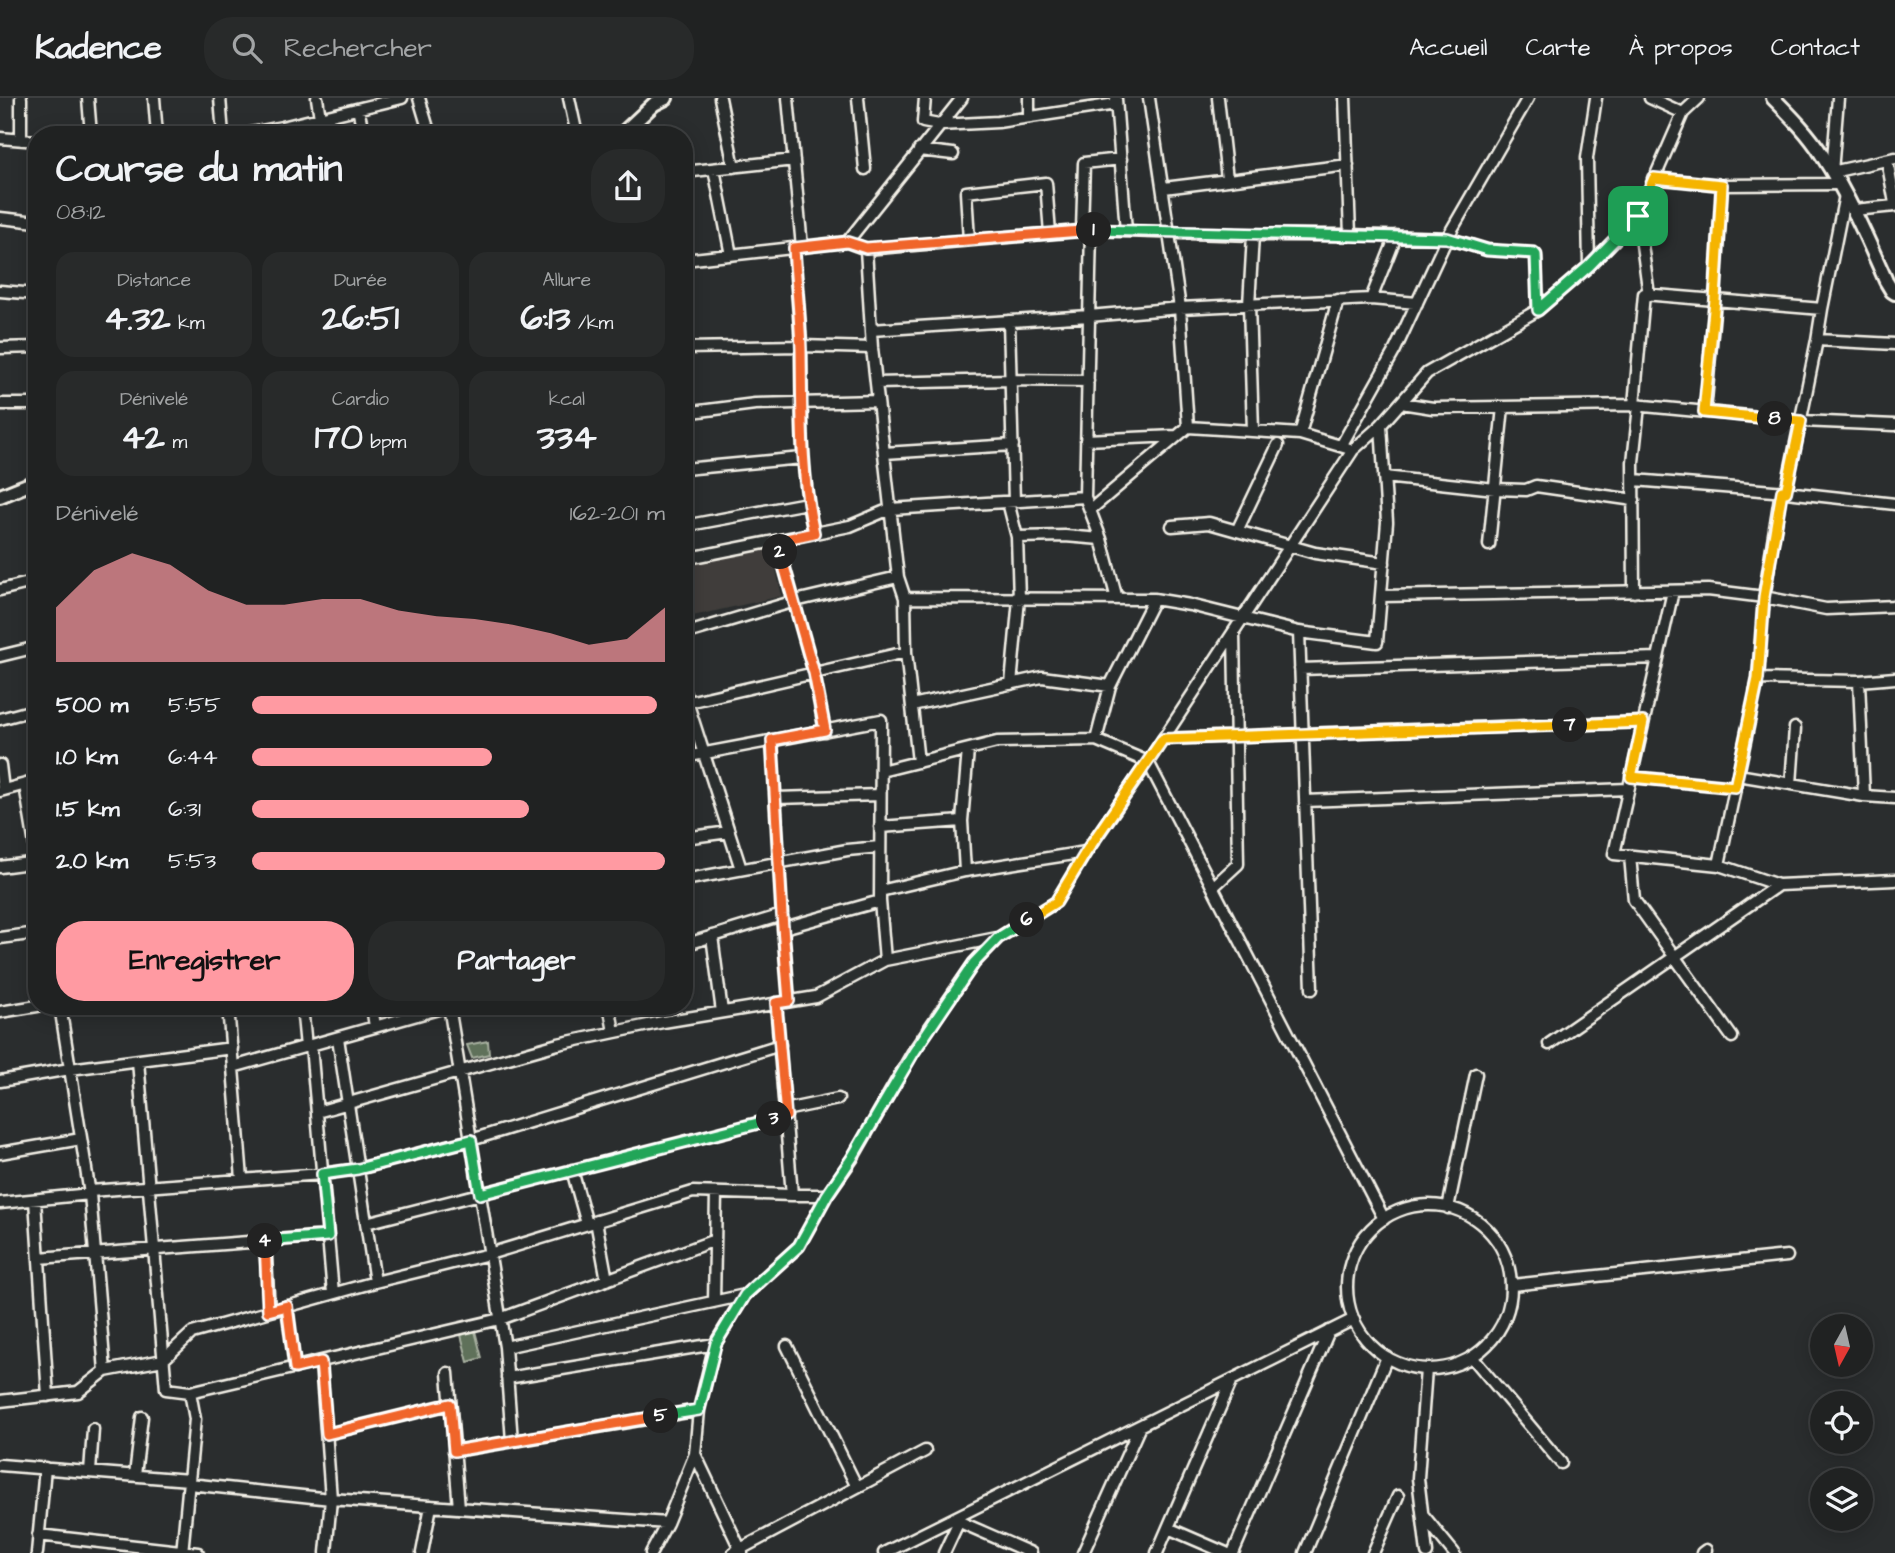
<!DOCTYPE html>
<html lang="fr">
<meta charset="utf-8">
<style>
:root{--surface:#202222;--page:#282a2a;--text:#f1f3f6;--muted:#a2a4a5;--line:#3d3f40;--accent:#ff9aa2}
body{margin:0;font-family:"Architects Daughter",sans-serif;background:var(--page);color:var(--text);height:100vh;display:flex;flex-direction:column;font-size:26px;white-space:nowrap}
*{box-sizing:border-box;margin:0}
p{font-size:23px;color:var(--muted)}
.icon{flex:none;width:38px;height:38px;fill:none;stroke:currentColor;stroke-width:2;stroke-linecap:round;stroke-linejoin:round}
.map{position:relative;flex:1;overflow:hidden}
.sheet{position:absolute;left:28px;top:28px;width:665px;height:889px;display:flex;flex-direction:column;background:var(--surface);border-radius:28px;box-shadow:0 4px 18px #0003,0 0 0 2px var(--line)}
.sheet>*{flex:none}
.needle{width:46px;rotate:188deg}
.controls{position:absolute;left:1810px;top:1216px;display:grid;gap:14px}
.controls a{display:grid;place-items:center;width:63px;height:63px;border-radius:50%;background:var(--surface);box-shadow:0 4px 18px #0003,0 0 0 2px var(--line);font-size:35px}
.pin{position:absolute;display:grid;place-items:center;width:60px;height:60px;color:#fff;margin:-30px;border-radius:14px;box-shadow:0 4px 10px #0006}
.km{position:absolute;width:35px;height:35px;margin:-18px;border-radius:50%;background:#222;color:#fff;font-size:19px;line-height:35px;text-align:center}
.round{display:grid;place-items:center;flex:none;width:74px;height:74px;border-radius:28px;background:var(--page)}
.summary{display:flex;align-items:center;justify-content:space-between;height:119px;padding:0 28px}
h1{font-size:38px;font-weight:700;line-height:52px}
.figures{display:grid;grid-template-columns:repeat(3,1fr);gap:10px;height:119px;padding:7px 28px}
.figures div{display:grid;align-content:center;border-radius:18px;background:var(--page);text-align:center}
.figures b{font-size:35px;font-weight:700}
.figures small{font-size:19px;font-weight:400}
.figures p{font-size:19px}
.chart{height:196px;padding:14px 28px}
.chart p{display:flex;justify-content:space-between}
.chart svg{width:100%;height:126px;margin-top:7px;fill:var(--accent);opacity:.7}
.cta{display:flex;gap:14px;margin-top:auto;padding:14px 28px}
.cta a{flex:1;height:80px;border-radius:28px;background:var(--accent);color:#111;font-size:28px;font-weight:700;line-height:80px;text-align:center}
.cta a+a{background:var(--page);color:var(--text)}
ul{padding:0 28px;list-style:none;font-size:23px}
li{display:grid;grid-template-columns:112px 84px 1fr;align-items:center;height:52px}
li i{height:18px;border-radius:9px;background:var(--accent)}
header{display:flex;align-items:center;gap:42px;box-sizing:border-box;height:98px;padding:0 35px;background:var(--surface);border-bottom:2px solid var(--line)}
header strong{font-size:33px}
nav{display:flex;gap:38px;margin-inline-start:auto;font-size:24px}
.search{width:490px;height:63px;background:var(--page);display:flex;align-items:center;gap:18px;box-sizing:border-box;padding:0 24px;border-radius:28px;color:var(--muted);font-size:26px}
.map>svg:first-child{display:block}
</style>
<header>
<strong>Kadence</strong>
<div class="search"><svg class="icon" aria-label="search" viewBox="0 0 24 24"><circle cx="10" cy="10" r="6"/><path d="M15 15l6 6"/></svg>Rechercher</div>
<nav><a>Accueil</a><a>Carte</a><a>À propos</a><a>Contact</a></nav>
</header>
<div class="map">
<svg width="1895" height="1455" viewBox="0 0 1895 1455">
<rect width="100%" height="100%" fill="#2a2d2e"/>
<filter id="ink" filterUnits="userSpaceOnUse"><feTurbulence type="fractalNoise" baseFrequency=".0143" numOctaves="2"/><feDisplacementMap in="SourceGraphic" scale="14" xChannelSelector="R" yChannelSelector="G"/><feConvolveMatrix kernelMatrix="1 2 1 2 8 2 1 2 1" color-interpolation-filters="sRGB"/></filter>
<g filter="url(#ink)">
<!-- built -->
<path fill="#3f3e3a" d="M 770,446 L 782,498 L 684,520 L 684,466 Z"/>
<!-- green -->
<path fill="#5e715a" stroke="#a9b1a1" stroke-width="2" d="M 488,943 L 489,956 L 472,960 L 467,947 Z
M 475,1233 L 482,1260 L 468,1264 L 461,1237 Z"/>
<g fill="none" stroke-linecap="round" stroke-linejoin="round">
<defs>
<path id="street" d="M 21,0 L 21,42
M 88,0 L 91,37
M 154,0 L 157,37
M 220,0 L 223,37
M 317,0 L 320,20
M 419,0 L 430,37
M 569,0 L 577,37
M 720,0 L 734,69
M 788,0 L 802,149
M 858,0 L 865,71
M 925,0 L 923,24 L 939,27 L 998,24 L 1116,6
M 1029,0 L 1029,19
M 1149,0 L 1180,210 L 1188,329
M 1218,0 L 1227,81
M 1345,0 L 1350,137
M 1650,0 L 1683,15
M 1838,0 L 1832,74 L 1895,60
M 1116,1 L 1126,133
M 358,11 L 364,37
M 240,37 L 282,29 L 402,0
M 0,40 L 37,43
M 919,52 L 953,56
M 1887,62 L 1895,105
M 714,71 L 731,157
M 684,74 L 794,62
M 1653,80 L 1722,87 L 1839,86
M 1164,90 L 1348,67
M 1854,112 L 1895,108
M 1638,118 L 1649,197
M 0,120 L 37,124
M 1082,132 L 1084,65 L 1121,61
M 969,142 L 966,94 L 1046,85 L 1050,135
M 847,144 L 962,0
M 794,150 C 796,184 800,218 801,252 C 802,314 800,375 814,435
M 866,151 L 872,250 L 898,479 L 905,500 L 906,554 L 918,664
M 684,162 L 847,144 L 866,151 L 1091,132
M 1589,168 L 1587,60 L 1596,0
M 0,193 L 37,196
M 1371,201 L 1396,138
M 1822,211 L 1845,97
M 1009,223 L 1014,403
M 871,232 L 1089,218 L 1180,210 L 1371,201 L 1417,205
M 1817,242 L 1822,211 L 1644,196 L 1634,307 L 1801,323 L 1895,327
M 0,250 L 37,249
M 684,250 L 801,248 L 872,250
M 876,285 L 1011,282 L 1088,283
M 1401,305 L 1433,310 L 1634,307
M 0,306 L 37,306
M 1705,314 L 1715,202 L 1722,87
M 684,315 L 755,306 L 878,303
M 1253,333 L 1249,207 L 1253,137
M 1300,336 L 1338,202
M 1086,342 L 1176,338
M 1341,348 L 1395,252 L 1447,140 L 1528,0
M 884,355 L 1013,347
M 684,371 L 802,360
M 1384,379 L 1495,391 L 1526,392 L 1536,388 L 1634,402
M 1634,382 L 1786,394 L 1895,406
M 1786,394 L 1817,242 L 1895,246
M 1008,404 L 1017,439 L 1019,501 L 1011,586
M 1090,412 L 1188,329 L 1300,336 L 1347,350
M 684,428 L 807,405
M 1172,428 L 1209,425 L 1315,455 L 1384,465
M 1237,433 L 1278,347
M 1017,439 L 1065,438 L 1101,441
M 777,443 L 814,575 L 825,633
M 1489,447 L 1503,309
M 684,461 L 850,428 L 890,411 L 1085,399
M 0,492 L 37,483
M 1673,493 L 1614,756 L 1719,767 L 1778,787 L 1895,782
M 1634,494 L 1633,364 L 1639,308
M 1381,498 L 1708,492 L 1764,499 L 1826,511 L 1895,508
M 905,500 L 1154,501 L 1190,507 L 1299,534 L 1377,544 L 1387,424 L 1381,327
M 1117,501 L 1101,441 L 1085,399 L 1091,132 L 1253,137 L 1350,137 L 1447,140 L 1487,152 L 1534,155 L 1536,157 L 1538,212
M 1299,534 L 1312,891
M 684,536 L 795,503 L 898,479
M 0,558 L 37,549
M 1300,571 L 1658,560
M 1758,581 L 1859,583 L 1895,580
M 1859,583 L 1864,698
M 684,594 L 741,771
M 684,605 L 906,554
M 912,607 L 1042,579 L 1110,588
M 0,621 L 37,611
M 1163,641 L 1643,624
M 772,642 L 782,817 L 789,903
M 1096,642 L 1110,588 L 1154,501
M 684,659 L 881,622 L 880,803 L 885,862
M 0,667 L 3,692
M 881,673 L 997,644 L 1096,642 L 1148,664 L 1384,1121
M 1738,677 L 1864,698 L 1895,700
M 1631,679 L 1735,689
M 1791,686 L 1795,630
M 25,687 L 37,759
M 0,693 L 37,683
M 776,700 L 880,697
M 1305,703 L 1628,691
M 880,729 L 962,723
M 684,740 L 729,734
M 1630,758 L 1634,802 L 1732,939
M 1719,767 L 1758,581 L 1764,499 L 1781,393
M 0,769 L 37,764
M 965,773 L 962,723 L 968,652
M 684,782 L 847,752 L 880,749
M 1213,789 L 1238,766 L 1234,535
M 880,793 L 965,773 L 1086,754
M 784,830 L 880,803
M 712,838 L 722,914
M 0,840 L 37,835
M 684,847 L 782,817
M 776,905 L 792,1097
M 60,908 L 90,1096 L 105,1273
M 228,908 L 242,1081
M 302,908 L 306,949
M 372,908 L 375,929
M 449,908 L 505,1249 L 512,1343
M 610,912 L 614,934
M 0,914 L 37,908
M 338,940 L 375,1184
M 1549,946 L 1778,787
M 311,948 L 333,1195
M 138,963 L 166,1291 L 190,1294 L 195,1321 L 182,1455
M 233,969 L 449,908
M 0,983 L 70,971 L 232,950
M 785,1012 L 838,1001
M 317,1014 L 558,946 L 663,924 L 816,899 L 885,862 L 997,840
M 0,1055 L 81,1041
M 572,1072 L 587,1126
M 90,1093 L 322,1076 L 358,1071 L 471,1042 L 780,947
M 35,1102 L 48,1298
M 0,1105 L 90,1096
M1347 1189a82 82 0 1 1 164 0a82 82 0 1 1-164 0Z
M 1448,1110 L 1476,976
M 596,1123 L 607,1182
M 366,1125 L 786,1018
M 265,1142 L 269,1213
M 39,1160 L 328,1138
M 1512,1187 L 1787,1158
M 714,1204 L 716,1095
M 287,1208 L 295,1270
M 787,1248 L 857,1389
M 505,1249 L 745,1197
M 1472,1259 L 1561,1365
M 321,1264 L 331,1401 L 326,1455
M 1426,1271 L 1418,1380 L 1427,1455
M 448,1275 L 459,1410
M 507,1280 L 715,1246
M 190,1294 L 500,1221 L 715,1142
M 0,1303 L 78,1294 L 105,1273 L 163,1262 L 192,1235 L 375,1184 L 489,1156 L 693,1094 L 792,1097 L 827,1097
M 327,1336 L 450,1306
M 454,1353 L 699,1312
M 695,1356 L 742,1455
M 0,1367 L 189,1382
M 90,1374 L 93,1331
M 135,1377 L 142,1319
M 189,1386 L 331,1401 L 667,1425
M 1423,1417 L 1454,1455
M 953,1421 L 1031,1455
M 1168,1430 L 1226,1455
M 38,1437 L 198,1455
M 37,1455 L 45,1370
M 422,1455 L 431,1408
M 651,1455 L 667,1425 L 695,1356 L 699,1312 L 715,1246 L 745,1197 L 799,1148 L 827,1097 L 852,1061 L 913,954 L 974,865 L 998,840 L 1056,804 L 1086,754 L 1148,664 L 1353,352 L 1381,327 L 1427,275 L 1538,212 L 1589,168 L 1638,118 L 1683,15 L 1699,0
M 733,1455 L 925,1353
M 884,1455 L 1354,1221
M 944,1455 L 959,1423
M 1083,1455 L 1140,1328
M 1157,1455 L 1232,1282
M 1233,1455 L 1329,1233
M 1305,1455 L 1387,1259
M 1373,1455 L 1398,1398
M 1702,1455 L 1706,1452"/>
<path id="secondary" d="M 1773,0 C 1791,18 1809,36 1822,57 C 1848,97 1867,140 1886,183 L 1892,193 L 1895,195
M 621,37 L 654,6 L 666,0
M 0,398 L 37,383"/>
</defs>
<!-- street casing -->
<use href="#street" stroke="#f4f1e8" stroke-width="15"/>
<!-- secondary casing -->
<use href="#secondary" stroke="#f4f1e8" stroke-width="18"/>
<!-- street -->
<use href="#street" stroke="#2a2d2e" stroke-width="10"/>
<!-- secondary -->
<use href="#secondary" stroke="#2a2d2e" stroke-width="12"/>
</g>
</g>
<g fill="none" stroke-linecap="round" stroke-linejoin="round" filter="url(#ink)">
<defs>
<path id="split-1" d="M 1094,132 L 1447,140 L 1487,152 L 1534,155 L 1536,157 L 1538,212 L 1589,168 L 1638,118"/>
<path id="split-2" d="M 780,454 L 777,443 L 814,435 C 800,375 802,314 801,252 C 800,218 796,184 794,150 L 847,144 L 866,150 L 1094,132"/>
<path id="split-3" d="M 774,1021 L 786,1018 L 776,905 L 789,903 L 782,817 L 772,642 L 825,632 L 814,575 L 780,454"/>
<path id="split-4" d="M 265,1143 L 328,1138 L 322,1076 L 358,1071 L 471,1042 L 480,1096 L 774,1021"/>
<path id="split-5" d="M 265,1143 L 268,1213 L 287,1208 L 295,1270 L 321,1264 L 327,1336 L 450,1306 L 454,1353 L 661,1318"/>
<path id="split-6" d="M 661,1318 L 699,1312 L 716,1245 L 745,1197 L 799,1148 L 827,1097 L 852,1060 L 914,954 L 974,865 L 998,840 L 1027,822"/>
<path id="split-7" d="M 1027,822 L 1056,804 L 1086,754 L 1163,641 L 1570,627"/>
<path id="split-8" d="M 1570,627 L 1643,624 L 1631,679 L 1735,689 L 1758,581 L 1764,499 L 1782,393 L 1786,394 L 1801,323 L 1775,321"/>
<path id="split-9" d="M 1638,118 L 1654,80 L 1722,87 L 1715,202 L 1704,314 L 1775,321"/>
</defs>
<!-- split-1 casing -->
<use href="#split-1" stroke="#fff" stroke-width="14"/>
<!-- split-2 casing -->
<use href="#split-2" stroke="#fff" stroke-width="14"/>
<!-- split-3 casing -->
<use href="#split-3" stroke="#fff" stroke-width="14"/>
<!-- split-4 casing -->
<use href="#split-4" stroke="#fff" stroke-width="14"/>
<!-- split-5 casing -->
<use href="#split-5" stroke="#fff" stroke-width="14"/>
<!-- split-6 casing -->
<use href="#split-6" stroke="#fff" stroke-width="14"/>
<!-- split-7 casing -->
<use href="#split-7" stroke="#fff" stroke-width="14"/>
<!-- split-8 casing -->
<use href="#split-8" stroke="#fff" stroke-width="14"/>
<!-- split-9 casing -->
<use href="#split-9" stroke="#fff" stroke-width="14"/>
<!-- split-1 -->
<use href="#split-1" stroke="#22a559" stroke-width="9"/>
<!-- split-2 -->
<use href="#split-2" stroke="#f0652b" stroke-width="9"/>
<!-- split-3 -->
<use href="#split-3" stroke="#f0652b" stroke-width="9"/>
<!-- split-4 -->
<use href="#split-4" stroke="#22a559" stroke-width="9"/>
<!-- split-5 -->
<use href="#split-5" stroke="#f0652b" stroke-width="9"/>
<!-- split-6 -->
<use href="#split-6" stroke="#22a559" stroke-width="9"/>
<!-- split-7 -->
<use href="#split-7" stroke="#f5b400" stroke-width="9"/>
<!-- split-8 -->
<use href="#split-8" stroke="#f5b400" stroke-width="9"/>
<!-- split-9 -->
<use href="#split-9" stroke="#f5b400" stroke-width="9"/>
</g>
</svg>
<div class="controls">
<a><svg class="needle" viewBox="-14 -14 28 28"><path d="M0-13l5 13h-10z" fill="#e53935"/><path d="M0 13l5-13h-10z" fill="#a2a4a5"/></svg></a>
<a><svg class="icon" aria-label="locate" viewBox="0 0 24 24"><circle cx="12" cy="12" r="6"/><path d="M12 2v4M12 18v4M2 12h4M18 12h4"/></svg></a>
<a><svg class="icon" aria-label="layers" viewBox="0 0 24 24"><path d="M12 4l9 5-9 5-9-5zM3 14l9 5 9-5"/></svg></a>
</div>
<div class="pin" style="left:1638px;top:118px;background:#1e9e55"><svg class="icon" aria-label="arrive" viewBox="0 0 24 24"><path d="M6 21V4h12l-3 4 3 4H6"/></svg></div>
<b class="km" style="left:1094px;top:132px">1</b>
<b class="km" style="left:780px;top:454px">2</b>
<b class="km" style="left:774px;top:1021px">3</b>
<b class="km" style="left:265px;top:1143px">4</b>
<b class="km" style="left:661px;top:1318px">5</b>
<b class="km" style="left:1027px;top:822px">6</b>
<b class="km" style="left:1570px;top:627px">7</b>
<b class="km" style="left:1775px;top:321px">8</b>
<section class="sheet">
<div class="summary"><div><h1>Course du matin</h1><p>08:12</p></div><a class="round"><svg class="icon" aria-label="share" viewBox="0 0 24 24"><path d="M12 15V3M7 8l5-5 5 5M5 13v7h14v-7"/></svg></a></div>
<div class="figures">
<div><p>Distance</p><b>4.32<small> km</small></b></div>
<div><p>Durée</p><b>26:51</b></div>
<div><p>Allure</p><b>6:13<small> /km</small></b></div>
</div>
<div class="figures">
<div><p>Dénivelé</p><b>42<small> m</small></b></div>
<div><p>Cardio</p><b>170<small> bpm</small></b></div>
<div><p>kcal</p><b>334</b></div>
</div>
<div class="chart"><p><span>Dénivelé</span>162–201 m</p>
<svg viewBox="0 0 160 44" preserveAspectRatio="none"><path d="M0 44V25L10 12L20 6L30 10L40 19L50 24L60 24L70 22L80 22L90 26L100 28L110 29L120 31L130 34L140 38L150 36L160 25V44z"/></svg>
</div>
<ul>
<li><b>500 m</b>5:55<i style="width:98%"></i></li>
<li><b>1.0 km</b>6:44<i style="width:58%"></i></li>
<li><b>1.5 km</b>6:31<i style="width:67%"></i></li>
<li><b>2.0 km</b>5:53<i style="width:100%"></i></li>
</ul>
<div class="cta"><a>Enregistrer</a><a>Partager</a></div>
</section>
</div>
